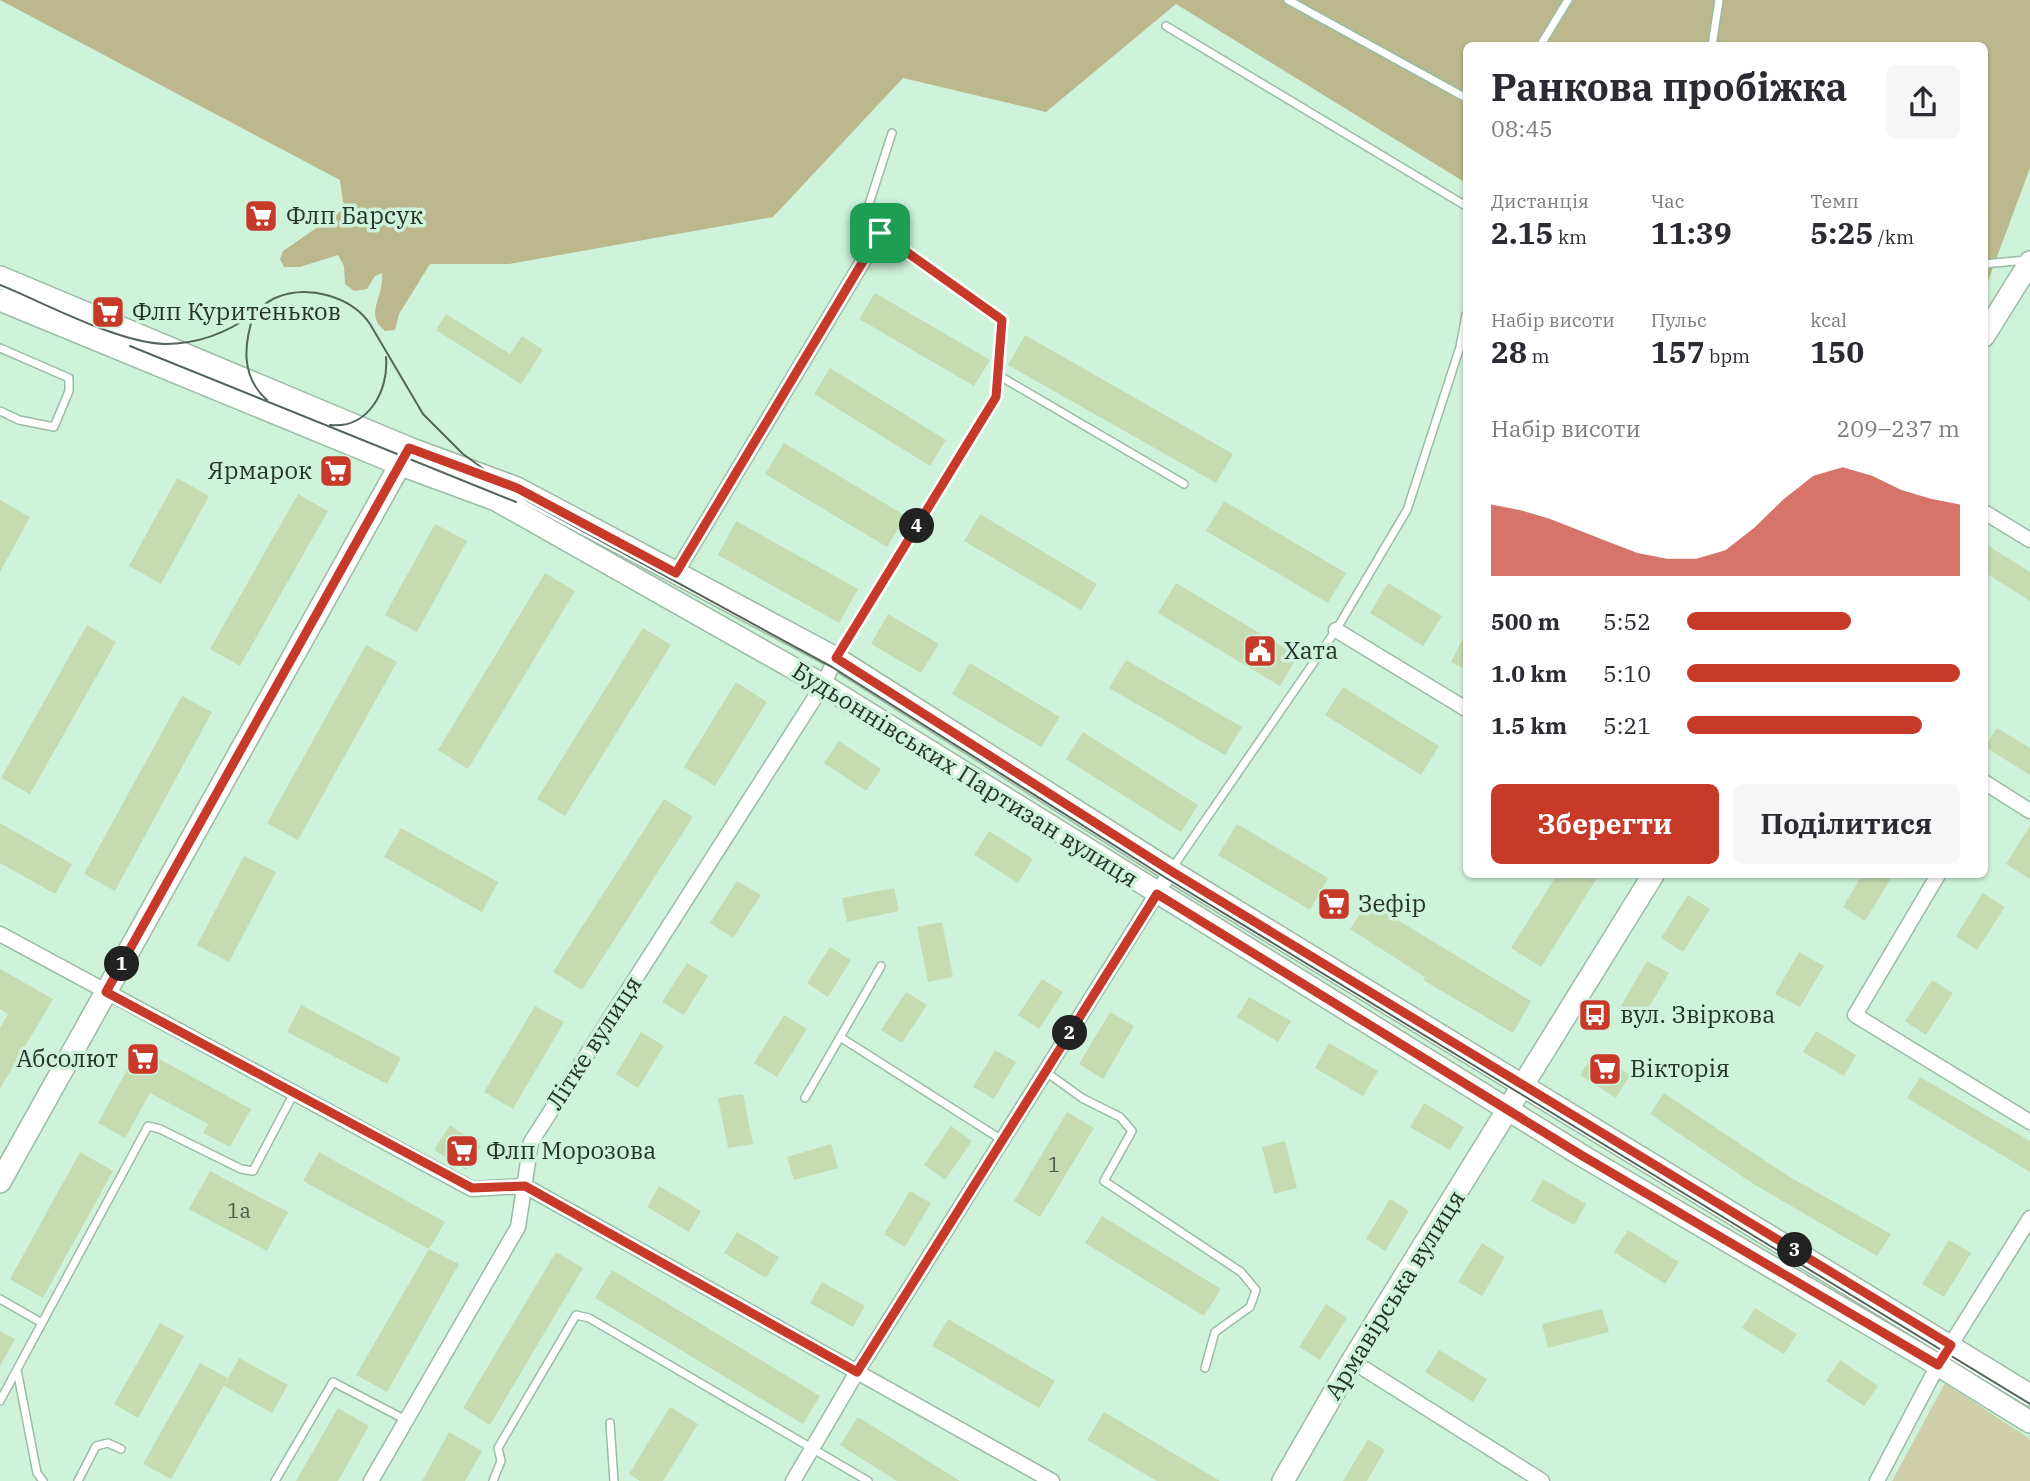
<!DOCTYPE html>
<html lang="uk">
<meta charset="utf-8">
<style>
:root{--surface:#fff;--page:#f7f7f7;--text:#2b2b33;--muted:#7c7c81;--accent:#c73a2a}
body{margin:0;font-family:"IBM Plex Serif",serif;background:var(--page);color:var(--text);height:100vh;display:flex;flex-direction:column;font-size:26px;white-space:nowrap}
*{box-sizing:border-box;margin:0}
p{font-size:23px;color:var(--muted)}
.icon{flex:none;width:38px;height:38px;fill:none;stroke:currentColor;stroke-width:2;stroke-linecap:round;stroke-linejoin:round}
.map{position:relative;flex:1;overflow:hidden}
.details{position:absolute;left:1463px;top:42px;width:525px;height:836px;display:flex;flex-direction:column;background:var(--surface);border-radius:10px;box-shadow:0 2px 5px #0004}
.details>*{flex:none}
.pin{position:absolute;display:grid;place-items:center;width:60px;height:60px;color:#fff;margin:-30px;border-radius:14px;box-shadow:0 4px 10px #0006}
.km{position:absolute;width:35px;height:35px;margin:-18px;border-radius:50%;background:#222;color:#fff;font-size:19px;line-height:35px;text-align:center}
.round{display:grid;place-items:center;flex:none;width:74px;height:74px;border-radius:10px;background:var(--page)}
.headline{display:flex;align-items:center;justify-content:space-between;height:119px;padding:0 28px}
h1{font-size:38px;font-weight:700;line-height:52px}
.metrics{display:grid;grid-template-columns:repeat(3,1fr);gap:10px;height:119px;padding:7px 28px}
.metrics div{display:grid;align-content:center}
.metrics b{font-size:30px;font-weight:700}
.metrics small{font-size:19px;font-weight:400}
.metrics p{font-size:19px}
.chart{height:196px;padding:14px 28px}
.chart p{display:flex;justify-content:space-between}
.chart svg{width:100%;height:126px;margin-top:7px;fill:var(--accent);opacity:.7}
.cta{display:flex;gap:14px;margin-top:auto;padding:14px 28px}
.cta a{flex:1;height:80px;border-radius:10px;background:var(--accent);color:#fff;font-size:28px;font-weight:700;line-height:80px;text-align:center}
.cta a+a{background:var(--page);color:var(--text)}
ul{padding:0 28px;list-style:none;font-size:23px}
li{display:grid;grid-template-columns:112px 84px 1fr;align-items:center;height:52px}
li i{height:18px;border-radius:9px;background:var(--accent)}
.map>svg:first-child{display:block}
</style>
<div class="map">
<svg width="2030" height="1481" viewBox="0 0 2030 1481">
<rect width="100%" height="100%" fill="#cff2db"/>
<!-- green -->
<path fill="#d0cfab" d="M 1945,1383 L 2030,1439 L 2030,1481 L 1892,1481 Z"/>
<!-- forest -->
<path fill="#bab88c" d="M 0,0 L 2030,0 L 2030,168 L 1985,289 L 1984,46 L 1466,46 L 1466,183 L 1176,4 L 1046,112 L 903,78 L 773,217 L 509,264 L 430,264 L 399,314 L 395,330 L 385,331 C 363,314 385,297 382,273 L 375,276 L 367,289 L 354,291 L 345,284 L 344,266 L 338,255 L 300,267 L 284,267 L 280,259 L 283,251 L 344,209 L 340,180 Z"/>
<!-- building -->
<path fill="#c5dcb3" d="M 875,293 L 990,360 L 974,386 L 859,319 Z
M 446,314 L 510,354 L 522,336 L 543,350 L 521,384 L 436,330 Z
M 1025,335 L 1233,454 L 1216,483 L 1008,365 Z
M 830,368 L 946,440 L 930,466 L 814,394 Z
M 784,443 L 906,516 L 887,547 L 765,474 Z
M 177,478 L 209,496 L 161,584 L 129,566 Z
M 298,494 L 328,511 L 240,666 L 210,649 Z
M 0,500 L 30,517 L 0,572 Z
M 1224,501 L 1346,573 L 1328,603 L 1206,531 Z
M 980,514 L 1097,584 L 1081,610 L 964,541 Z
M 736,521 L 858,589 L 839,623 L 718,555 Z
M 435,524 L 467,541 L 417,632 L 385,615 Z
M 1984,543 L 2030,572 L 2030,601 L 1984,572 Z
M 545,573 L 575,591 L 468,769 L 438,750 Z
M 1176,583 L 1298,656 L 1280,686 L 1158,613 Z
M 1388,583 L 1442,616 L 1423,646 L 1370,613 Z
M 888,614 L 939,644 L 921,673 L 871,644 Z
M 87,625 L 116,642 L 30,794 L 1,778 Z
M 643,628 L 671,645 L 565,816 L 537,799 Z
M 1466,633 L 1466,670 L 1451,662 Z
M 366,645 L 397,662 L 298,840 L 267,823 Z
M 1126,660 L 1242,727 L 1225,755 L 1109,688 Z
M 970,663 L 1060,717 L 1041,747 L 952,694 Z
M 736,682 L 767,702 L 715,786 L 684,767 Z
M 1343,687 L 1439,746 L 1421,775 L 1325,715 Z
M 182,696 L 212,712 L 115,891 L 84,874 Z
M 1997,728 L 2030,748 L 2030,775 L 1985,747 Z
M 1083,732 L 1198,805 L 1181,832 L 1066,759 Z
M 839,741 L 881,769 L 866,791 L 824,763 Z
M 664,799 L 693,817 L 582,990 L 553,972 Z
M 0,823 L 72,864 L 55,894 L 0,863 Z
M 1237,824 L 1328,878 L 1310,910 L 1218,855 Z
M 2030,826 L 2030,879 L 2006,864 Z
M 401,828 L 498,882 L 482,912 L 384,857 Z
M 989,831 L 1033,859 L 1018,883 L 974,855 Z
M 244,856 L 276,872 L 229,962 L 197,945 Z
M 1557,875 L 1599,875 L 1541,967 L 1511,948 Z
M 1862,875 L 1893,875 L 1865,921 L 1843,907 Z
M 737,881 L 761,895 L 733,938 L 710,923 Z
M 894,888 L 899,911 L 847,922 L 842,898 Z
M 1983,893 L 2005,907 L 1977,950 L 1956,936 Z
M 1688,895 L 1710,909 L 1683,952 L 1661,938 Z
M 1368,902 L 1531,1001 L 1513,1033 L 1423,980 L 1425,977 L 1350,929 Z
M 942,922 L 953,977 L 928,982 L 917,927 Z
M 830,947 L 851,960 L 828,997 L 807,983 Z
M 1799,952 L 1824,966 L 1800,1007 L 1775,994 Z
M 1647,961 L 1669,973 L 1643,1018 L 1621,1006 Z
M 687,963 L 708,976 L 684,1015 L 662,1002 Z
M 0,969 L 53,999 L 0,1089 L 0,1028 L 8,1014 L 0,1009 Z
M 1042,979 L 1063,992 L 1039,1029 L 1018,1015 Z
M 1932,980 L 1953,993 L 1926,1035 L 1905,1021 Z
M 906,992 L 927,1005 L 902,1043 L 881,1030 Z
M 1249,997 L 1291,1021 L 1278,1042 L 1237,1017 Z
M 301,1005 L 401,1058 L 387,1084 L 287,1032 Z
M 535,1006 L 564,1022 L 513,1109 L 484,1092 Z
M 1110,1012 L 1134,1026 L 1103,1079 L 1079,1064 Z
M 784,1015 L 807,1029 L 777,1077 L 754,1063 Z
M 1816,1031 L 1856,1055 L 1844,1076 L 1803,1052 Z
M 641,1032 L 664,1046 L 638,1088 L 616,1074 Z
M 1329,1043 L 1378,1071 L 1363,1096 L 1315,1068 Z
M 139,1048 L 251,1109 L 230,1147 L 203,1133 L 208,1124 L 150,1093 L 125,1138 L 98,1123 Z
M 995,1050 L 1016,1062 L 994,1099 L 973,1087 Z
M 1594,1053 L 1630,1075 L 1616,1098 L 1580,1075 Z
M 1920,1077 L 2030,1141 L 2030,1172 L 1907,1098 Z
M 1664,1093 L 1788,1176 L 1891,1234 L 1877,1256 L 1755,1185 L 1650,1114 Z
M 743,1094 L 753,1144 L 728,1148 L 718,1098 Z
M 1424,1103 L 1464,1127 L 1450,1150 L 1410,1127 Z
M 1067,1112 L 1094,1128 L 1040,1217 L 1014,1201 Z
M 450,1125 L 481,1146 L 466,1170 L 434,1150 Z
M 951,1126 L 972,1141 L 945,1180 L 924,1165 Z
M 1285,1141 L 1297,1188 L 1274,1194 L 1262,1147 Z
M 831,1144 L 838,1168 L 794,1180 L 787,1157 Z
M 80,1152 L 113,1171 L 43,1298 L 10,1279 Z
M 319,1152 L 445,1222 L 429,1249 L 303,1181 Z
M 210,1171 L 288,1212 L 267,1251 L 189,1209 Z
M 1543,1179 L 1586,1204 L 1574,1225 L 1531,1201 Z
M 659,1186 L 701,1211 L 689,1232 L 647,1207 Z
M 910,1191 L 931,1203 L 905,1247 L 884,1234 Z
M 1390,1199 L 1409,1211 L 1385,1251 L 1366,1239 Z
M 1102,1216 L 1221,1289 L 1204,1316 L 1085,1243 Z
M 1628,1230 L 1679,1262 L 1665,1284 L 1614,1252 Z
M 737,1232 L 779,1257 L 766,1278 L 724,1253 Z
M 1949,1240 L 1971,1253 L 1944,1297 L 1922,1284 Z
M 1482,1243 L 1505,1257 L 1482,1296 L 1458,1282 Z
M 429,1249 L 459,1264 L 387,1392 L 356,1375 Z
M 556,1252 L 583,1268 L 490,1425 L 463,1408 Z
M 612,1270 L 820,1396 L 803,1424 L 595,1298 Z
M 822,1282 L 865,1306 L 853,1327 L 810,1303 Z
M 1326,1304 L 1347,1318 L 1320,1360 L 1299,1347 Z
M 1755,1308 L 1797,1334 L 1784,1354 L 1742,1328 Z
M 1602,1309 L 1609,1332 L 1548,1348 L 1542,1324 Z
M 948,1319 L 1055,1381 L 1039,1408 L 932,1346 Z
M 160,1323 L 184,1336 L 138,1418 L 114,1404 Z
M 0,1331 L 15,1339 L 0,1366 Z
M 1439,1350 L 1487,1379 L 1473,1402 L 1425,1372 Z
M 239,1358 L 288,1385 L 272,1413 L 224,1386 Z
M 1840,1360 L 1878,1386 L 1864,1406 L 1826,1381 Z
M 200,1363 L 228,1378 L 171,1479 L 143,1464 Z
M 670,1407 L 698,1424 L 663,1481 L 640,1481 L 629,1474 Z
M 338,1408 L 369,1426 L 338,1481 L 296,1481 Z
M 1104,1412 L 1220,1481 L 1157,1481 L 1087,1440 Z
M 858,1417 L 960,1481 L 897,1481 L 840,1445 Z
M 449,1432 L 482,1451 L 465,1481 L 422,1481 Z
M 1368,1439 L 1385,1450 L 1367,1481 L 1343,1481 Z"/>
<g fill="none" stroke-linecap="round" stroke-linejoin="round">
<defs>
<path id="lane" d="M 1288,0 L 1466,98
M 1166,26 L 1466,206
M 1540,46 L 1568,0
M 1712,46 L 1719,0
M 1984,264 L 2026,260
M 0,348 L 69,378 L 69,391 L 54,427 L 19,420 L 0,411
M 998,375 L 1184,484
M 837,657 L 996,397 L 1002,320 L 880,233 L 869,204 L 892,133
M 1173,867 L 1336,630 L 1407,510 L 1460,347 L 1466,315
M 840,1037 L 1002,1140
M 1046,1072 L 1082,1098 L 1120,1117 L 1132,1131 L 1104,1181 L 1241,1272 L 1256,1290 L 1250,1307 L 1215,1332 L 1205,1368
M 805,1098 L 881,966
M 0,1299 L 42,1323
M 17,1370 L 37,1473 L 43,1481
M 0,1401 L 148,1126 L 160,1129 L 241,1169 L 253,1171 L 294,1093
M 610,1423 L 614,1481
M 78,1481 L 96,1446 L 108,1443 L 121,1449
M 275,1481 L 333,1382 L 406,1420
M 493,1481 L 501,1461 L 498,1448 L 576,1315 L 589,1318 L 868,1481"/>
<path id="street" d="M 1984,512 L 2030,540
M 676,573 L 880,233
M 1336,630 L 1466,709
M 1984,782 L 2030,811
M 1938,875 L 1855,1015 L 2030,1122
M 0,934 L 472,1189 L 525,1186 L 1052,1481
M 1352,1361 L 1542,1481
M 371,1481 L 518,1227 L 531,1142 L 823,685 L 836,658
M 793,1481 L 857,1372 L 1171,871
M 1877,1481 L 1938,1365 L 2030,1218"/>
<path id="secondary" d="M 0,277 L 409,448 L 517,488 L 836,658 L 1171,871 L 2030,1395
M 0,300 L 401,465 L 496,500 L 823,685 L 1581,1155 L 1938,1365 L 2030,1422
M 1984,336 L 2030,262
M 0,1182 L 406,454
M 1283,1481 L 1352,1361 L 1653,875"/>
</defs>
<!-- lane casing -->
<use href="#lane" stroke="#9abba5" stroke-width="10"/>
<!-- street casing -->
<use href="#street" stroke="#9abba5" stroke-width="17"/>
<!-- secondary casing -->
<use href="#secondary" stroke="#9abba5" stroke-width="24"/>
<!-- lane -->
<use href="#lane" stroke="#fff" stroke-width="7"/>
<!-- street -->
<use href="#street" stroke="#fff" stroke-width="14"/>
<!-- secondary -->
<use href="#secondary" stroke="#fff" stroke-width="21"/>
<!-- tram -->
<path stroke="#54665a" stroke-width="2" d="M 0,285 C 45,303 118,343 165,344 C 197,344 227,333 253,314 C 261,308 266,302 275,298 C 307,284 351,296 370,324 L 423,414 L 463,454 L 526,500 L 832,667 L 1166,878 L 2030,1404
M 254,313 C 244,344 240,376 267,400
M 130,346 L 516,502
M 330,425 C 368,429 389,391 386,357"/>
</g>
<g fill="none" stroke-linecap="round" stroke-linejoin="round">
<defs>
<path id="route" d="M 880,233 L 1002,320 L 996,397 L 836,658 L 1171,871 L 1951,1345 L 1938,1365 L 1581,1155 L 1157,894 L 857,1372 L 525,1186 L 472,1188 L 106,992 L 409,448 L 517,488 L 676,573 Z"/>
</defs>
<!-- route casing -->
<use href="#route" stroke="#fff" stroke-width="14"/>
<!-- route -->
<use href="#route" stroke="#c73a2a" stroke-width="9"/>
</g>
<!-- icons -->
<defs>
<symbol id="supermarket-square" viewBox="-11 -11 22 22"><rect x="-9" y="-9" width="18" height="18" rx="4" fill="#c73a2a" stroke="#cff2db"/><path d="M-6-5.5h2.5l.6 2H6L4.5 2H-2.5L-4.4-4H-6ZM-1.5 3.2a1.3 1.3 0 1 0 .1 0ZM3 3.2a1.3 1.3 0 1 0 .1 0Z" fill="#fff"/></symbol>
<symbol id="civic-square" viewBox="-11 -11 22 22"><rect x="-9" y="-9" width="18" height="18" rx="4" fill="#c73a2a" stroke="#cff2db"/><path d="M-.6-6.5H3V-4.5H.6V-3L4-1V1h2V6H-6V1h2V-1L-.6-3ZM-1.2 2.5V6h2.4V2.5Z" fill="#fff"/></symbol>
<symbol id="bus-square" viewBox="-11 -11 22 22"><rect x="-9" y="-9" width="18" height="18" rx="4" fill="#c73a2a" stroke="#cff2db"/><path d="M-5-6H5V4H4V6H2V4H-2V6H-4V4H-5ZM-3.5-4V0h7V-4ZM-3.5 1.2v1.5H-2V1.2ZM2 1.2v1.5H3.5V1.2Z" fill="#fff"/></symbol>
</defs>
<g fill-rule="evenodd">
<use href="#supermarket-square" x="242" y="197" width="38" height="38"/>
<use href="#supermarket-square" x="89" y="293" width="38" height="38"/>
<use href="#supermarket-square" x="317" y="452" width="38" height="38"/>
<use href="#civic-square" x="1241" y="632" width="38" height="38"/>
<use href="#supermarket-square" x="1315" y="885" width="38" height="38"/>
<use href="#bus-square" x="1576" y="996" width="38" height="38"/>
<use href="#supermarket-square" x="124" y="1040" width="38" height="38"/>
<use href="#supermarket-square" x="1586" y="1050" width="38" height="38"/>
<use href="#supermarket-square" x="443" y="1132" width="38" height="38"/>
</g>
<g text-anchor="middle" stroke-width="7" stroke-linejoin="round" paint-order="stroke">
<!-- number labels -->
<g font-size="21" fill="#4e5d4d">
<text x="1054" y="1172">1</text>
<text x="239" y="1218">1а</text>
</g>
<!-- poi labels -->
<g font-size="24" fill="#26332b" stroke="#cff2db" text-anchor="start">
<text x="286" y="224">Флп Барсук</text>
<text x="132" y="320">Флп Куритеньков</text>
<text x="312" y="479" text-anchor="end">Ярмарок</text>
<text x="1284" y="659">Хата</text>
<text x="1358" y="912">Зефір</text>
<text x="1620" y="1023">вул. Звіркова</text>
<text x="118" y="1067" text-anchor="end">Абсолют</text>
<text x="1630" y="1077">Вікторія</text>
<text x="486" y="1159">Флп Морозова</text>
</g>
<!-- street labels -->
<g font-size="24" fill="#26332b" stroke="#cff2db">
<text transform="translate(965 775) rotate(32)" y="8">Будьоннівських Партизан вулиця</text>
<text transform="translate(594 1043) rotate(-57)" y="8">Літке вулиця</text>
<text transform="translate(1395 1295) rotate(-58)" y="8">Армавірська вулиця</text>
</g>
</g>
</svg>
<div class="pin" style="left:880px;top:233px;background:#1e9e55"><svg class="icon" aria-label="arrive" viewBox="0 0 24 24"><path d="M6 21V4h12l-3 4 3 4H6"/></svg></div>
<b class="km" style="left:122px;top:964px">1</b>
<b class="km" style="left:1070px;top:1033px">2</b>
<b class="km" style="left:1795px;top:1250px">3</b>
<b class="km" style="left:917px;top:526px">4</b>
<section class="details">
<div class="headline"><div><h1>Ранкова пробіжка</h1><p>08:45</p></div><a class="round"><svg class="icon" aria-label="share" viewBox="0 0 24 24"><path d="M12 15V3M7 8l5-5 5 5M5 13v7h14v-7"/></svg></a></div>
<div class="metrics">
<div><p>Дистанція</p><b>2.15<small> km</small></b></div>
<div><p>Час</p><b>11:39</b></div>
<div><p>Темп</p><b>5:25<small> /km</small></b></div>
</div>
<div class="metrics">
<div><p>Набір висоти</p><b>28<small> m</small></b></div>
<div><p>Пульс</p><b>157<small> bpm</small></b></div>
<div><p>kcal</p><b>150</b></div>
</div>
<div class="chart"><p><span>Набір висоти</span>209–237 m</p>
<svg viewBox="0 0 160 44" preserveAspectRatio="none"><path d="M0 44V19L10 21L20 24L30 28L40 32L50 36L60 38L70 38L80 35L90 27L100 17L110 9L120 6L130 9L140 14L150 17L160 19V44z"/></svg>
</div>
<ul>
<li><b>500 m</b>5:52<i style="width:60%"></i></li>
<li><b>1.0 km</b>5:10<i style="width:100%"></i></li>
<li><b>1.5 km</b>5:21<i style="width:86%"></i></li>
</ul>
<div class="cta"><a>Зберегти</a><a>Поділитися</a></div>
</section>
</div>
